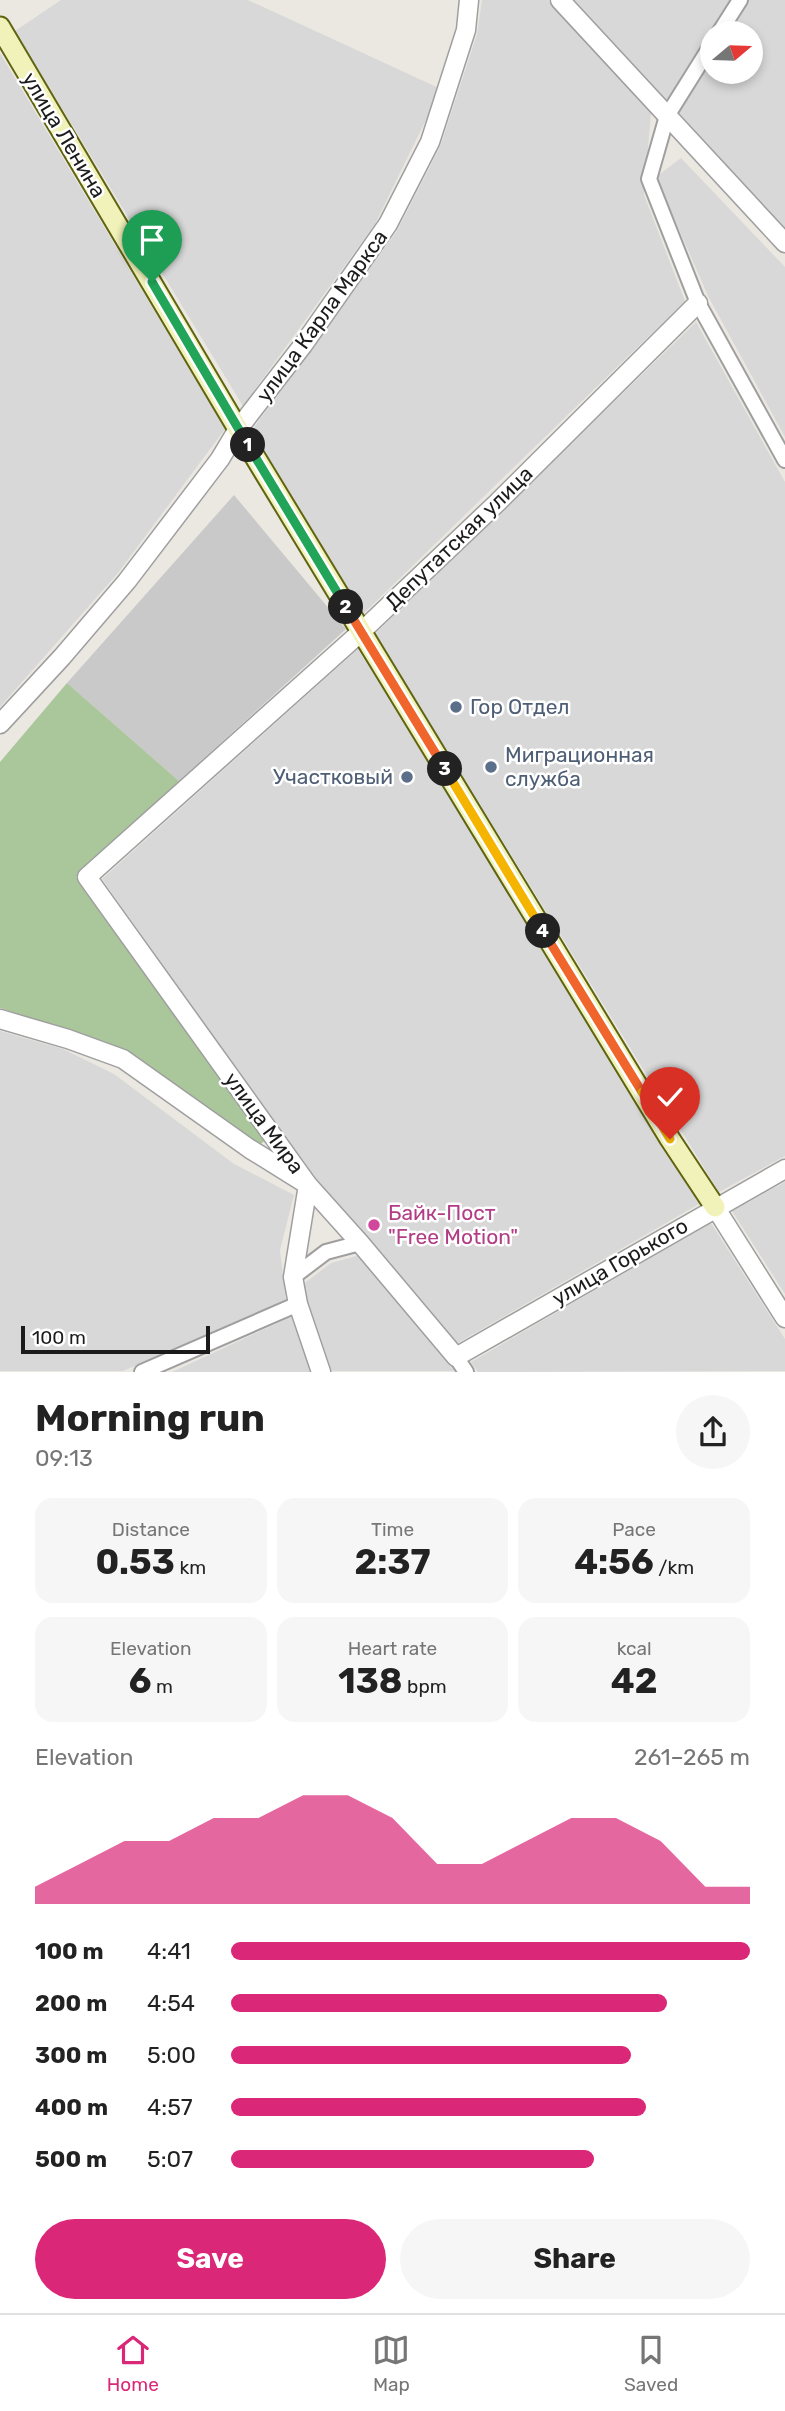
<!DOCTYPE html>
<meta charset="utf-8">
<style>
:root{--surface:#fff;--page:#f6f6f6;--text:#222;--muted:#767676;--line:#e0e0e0;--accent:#db2777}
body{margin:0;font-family:Rubik,sans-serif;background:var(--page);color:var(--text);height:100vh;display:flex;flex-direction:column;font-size:26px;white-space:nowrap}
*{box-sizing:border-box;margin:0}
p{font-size:23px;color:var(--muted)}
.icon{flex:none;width:38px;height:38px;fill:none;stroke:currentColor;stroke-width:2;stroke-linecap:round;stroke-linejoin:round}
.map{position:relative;height:1372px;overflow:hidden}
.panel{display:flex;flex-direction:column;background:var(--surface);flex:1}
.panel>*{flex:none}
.needle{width:46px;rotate:71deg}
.tools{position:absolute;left:700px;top:21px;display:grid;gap:14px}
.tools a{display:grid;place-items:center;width:63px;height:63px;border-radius:50%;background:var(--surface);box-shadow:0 4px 10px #0003;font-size:35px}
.scale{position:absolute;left:21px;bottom:18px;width:189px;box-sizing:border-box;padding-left:7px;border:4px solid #1b1b1b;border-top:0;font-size:19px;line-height:24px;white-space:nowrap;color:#1b1b1b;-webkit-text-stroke:5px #fff;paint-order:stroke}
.pin{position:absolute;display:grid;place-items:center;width:60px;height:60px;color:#fff;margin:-72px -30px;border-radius:50% 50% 50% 0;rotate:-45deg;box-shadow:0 0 7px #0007}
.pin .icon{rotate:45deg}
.km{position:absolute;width:35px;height:35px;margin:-18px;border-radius:50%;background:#222;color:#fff;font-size:19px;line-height:35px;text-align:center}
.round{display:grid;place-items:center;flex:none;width:74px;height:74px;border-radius:37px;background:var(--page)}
.summary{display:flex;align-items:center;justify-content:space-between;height:119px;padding:0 35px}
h1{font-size:38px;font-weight:700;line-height:52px}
.stats{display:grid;grid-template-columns:repeat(3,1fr);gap:10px;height:119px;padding:7px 35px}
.stats div{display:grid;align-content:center;border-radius:18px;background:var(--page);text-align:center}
.stats b{font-size:35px;font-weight:700}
.stats small{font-size:19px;font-weight:400}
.stats p{font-size:19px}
.chart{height:196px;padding:14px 35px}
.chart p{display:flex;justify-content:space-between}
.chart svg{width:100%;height:126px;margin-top:7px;fill:var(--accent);opacity:.7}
.cta{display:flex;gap:14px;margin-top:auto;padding:14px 35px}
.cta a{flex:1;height:80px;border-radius:42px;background:var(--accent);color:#fff;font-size:28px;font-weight:700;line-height:80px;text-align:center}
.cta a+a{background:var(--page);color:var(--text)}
ul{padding:0 35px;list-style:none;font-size:23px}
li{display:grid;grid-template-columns:112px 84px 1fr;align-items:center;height:52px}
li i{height:18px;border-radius:9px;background:var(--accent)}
.tabs{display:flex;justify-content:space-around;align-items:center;height:98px;border-top:2px solid var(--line);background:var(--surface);font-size:19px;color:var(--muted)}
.tabs a{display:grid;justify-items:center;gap:4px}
.tabs .on{color:var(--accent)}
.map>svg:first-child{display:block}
</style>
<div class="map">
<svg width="785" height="1372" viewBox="0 0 785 1372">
<rect width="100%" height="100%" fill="#ebe8e2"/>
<!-- residential -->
<path fill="#d9d8d8" d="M 61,0 L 248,0 L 441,89 L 375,224 L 243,406 L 15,31 Z
M 482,0 L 548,0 L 651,113 L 644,195 L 685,301 L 363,614 L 252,430 L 397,231 L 440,147 L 477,34 Z
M 570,0 L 733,0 L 668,105 Z
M 747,0 L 785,0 L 785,234 L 675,115 L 712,55 L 712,72 L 751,72 L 751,33 L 726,33 Z
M 0,53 L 225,429 L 118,573 L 0,707 Z
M 681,158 L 785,267 L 785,437 L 709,298 L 656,177 Z
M 696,322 L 785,482 L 785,1156 L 719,1192 L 375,634 Z
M 358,649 L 699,1204 L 456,1344 L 315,1181 L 102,879 Z
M 0,1031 L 63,1049 L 114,1074 L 234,1164 L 294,1195 L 280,1250 L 286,1301 L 123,1371 L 0,1371 Z
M 785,1182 L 785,1294 L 732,1211 Z
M 711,1223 L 785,1339 L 785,1371 L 478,1372 L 471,1362 Z
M 360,1255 L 451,1367 L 454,1371 L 330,1371 L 302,1285 L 331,1263 Z
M 295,1315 L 314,1372 L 172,1372 Z"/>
<!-- religious -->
<path fill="#c9c9c9" d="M 234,495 L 346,629 L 179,781 L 67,683 Z"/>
<!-- forest -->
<path fill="#aac69b" d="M 67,683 L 179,781 L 76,877 L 269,1137 L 256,1148 L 124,1050 L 0,1008 L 0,762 Z"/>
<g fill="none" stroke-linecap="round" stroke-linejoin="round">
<defs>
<path id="minor" d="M 719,33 L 740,0
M 712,44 L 667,116 L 649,179 L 698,303 L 785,460
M 293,1277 L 326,1252 L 360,1243
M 456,1357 L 466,1372
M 142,1372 L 298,1304"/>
<path id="tertiary" d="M 560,0 L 785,243
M 698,303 L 498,502 L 361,632 L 87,877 L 308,1185 L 360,1243 L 456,1357 L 785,1169
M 0,724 L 62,657 L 127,581 L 220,459 L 238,429 L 303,345 L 388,224 L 430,142 L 466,30 L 469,0
M 0,1019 L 68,1039 L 123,1059 L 250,1149 L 308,1185 L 293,1277 L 298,1304 L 321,1372
M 715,1207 L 785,1318"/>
<path id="secondary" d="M 0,27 L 238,429 L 670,1139 L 715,1207"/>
</defs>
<!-- minor casing -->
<use href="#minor" stroke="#9f9f9f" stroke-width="18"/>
<!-- tertiary casing -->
<use href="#tertiary" stroke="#9f9f9f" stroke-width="21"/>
<!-- secondary casing -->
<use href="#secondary" stroke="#5f6410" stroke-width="23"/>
<!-- minor -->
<use href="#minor" stroke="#fff" stroke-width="14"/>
<!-- tertiary -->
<use href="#tertiary" stroke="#fff" stroke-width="18"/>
<!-- secondary -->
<use href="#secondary" stroke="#f1f1ba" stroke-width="19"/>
</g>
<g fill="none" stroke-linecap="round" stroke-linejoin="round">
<defs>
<path id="split-1" d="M 152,282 L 248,445"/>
<path id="split-2" d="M 248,445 L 346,607"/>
<path id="split-3" d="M 346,607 L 445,769"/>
<path id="split-4" d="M 445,769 L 543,931"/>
<path id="split-5" d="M 543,931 L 642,1092"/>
<path id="split-6" d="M 642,1092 L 670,1139"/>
</defs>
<!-- split-1 casing -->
<use href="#split-1" stroke="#fff" stroke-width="14"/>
<!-- split-2 casing -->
<use href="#split-2" stroke="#fff" stroke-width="14"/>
<!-- split-3 casing -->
<use href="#split-3" stroke="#fff" stroke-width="14"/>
<!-- split-4 casing -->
<use href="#split-4" stroke="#fff" stroke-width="14"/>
<!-- split-5 casing -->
<use href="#split-5" stroke="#fff" stroke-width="14"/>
<!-- split-6 casing -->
<use href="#split-6" stroke="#fff" stroke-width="14"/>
<!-- split-1 -->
<use href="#split-1" stroke="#22a559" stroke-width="9"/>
<!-- split-2 -->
<use href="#split-2" stroke="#22a559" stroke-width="9"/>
<!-- split-3 -->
<use href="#split-3" stroke="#f0652b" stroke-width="9"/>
<!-- split-4 -->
<use href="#split-4" stroke="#f5b400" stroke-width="9"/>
<!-- split-5 -->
<use href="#split-5" stroke="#f0652b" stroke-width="9"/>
<!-- split-6 -->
<use href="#split-6" stroke="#f5b400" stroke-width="9"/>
</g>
<!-- markers -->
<g fill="#5c6f8a" stroke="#fff" stroke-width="2.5">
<circle cx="456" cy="707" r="7"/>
<circle cx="491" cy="767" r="7"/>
<circle cx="407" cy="777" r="7"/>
</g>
<circle fill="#d1479c" stroke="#fff" stroke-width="2.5" cx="374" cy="1225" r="7"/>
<g text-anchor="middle" stroke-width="5" stroke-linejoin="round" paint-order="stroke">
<!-- street labels -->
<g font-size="21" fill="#1b1b1b" stroke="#fff">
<text transform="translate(64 135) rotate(59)" y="7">улица Ленина</text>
<text transform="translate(322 316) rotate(-54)" y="7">улица Карла Маркса</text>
<text transform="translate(459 538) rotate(-44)" y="7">Депутатская улица</text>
<text transform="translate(264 1123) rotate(54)" y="7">улица Мира</text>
<text transform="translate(620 1262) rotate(-30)" y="7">улица Горького</text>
</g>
<!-- service labels -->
<g font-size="21" fill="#4e5e75" stroke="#fff" text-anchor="start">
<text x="470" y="714">Гор Отдел</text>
<text x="505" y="762">Миграционная<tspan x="505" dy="24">служба</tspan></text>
<text x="393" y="784" text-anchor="end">Участковый</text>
</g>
<!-- hotel labels -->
<g font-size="21" fill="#b23c85" stroke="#fff" text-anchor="start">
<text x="388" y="1220">Байк-Пост<tspan x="388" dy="24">"Free Motion"</tspan></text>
</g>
</g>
</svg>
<div class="tools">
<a><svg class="needle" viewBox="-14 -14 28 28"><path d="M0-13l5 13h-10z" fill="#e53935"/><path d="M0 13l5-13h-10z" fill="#767676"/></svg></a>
</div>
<div class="scale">100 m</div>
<div class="pin" style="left:152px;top:282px;background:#1e9e55"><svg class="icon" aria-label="arrive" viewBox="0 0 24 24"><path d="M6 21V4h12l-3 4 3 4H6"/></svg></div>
<div class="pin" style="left:670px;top:1139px;background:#d93025"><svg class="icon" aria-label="check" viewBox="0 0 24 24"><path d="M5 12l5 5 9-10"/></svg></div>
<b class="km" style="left:248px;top:445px">1</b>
<b class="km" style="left:346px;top:607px">2</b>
<b class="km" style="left:445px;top:769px">3</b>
<b class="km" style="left:543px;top:931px">4</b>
</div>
<section class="panel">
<div class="summary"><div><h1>Morning run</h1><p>09:13</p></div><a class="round"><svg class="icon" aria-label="share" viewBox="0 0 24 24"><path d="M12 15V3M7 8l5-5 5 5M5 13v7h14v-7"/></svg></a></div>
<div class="stats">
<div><p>Distance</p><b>0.53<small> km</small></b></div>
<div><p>Time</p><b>2:37</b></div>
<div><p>Pace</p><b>4:56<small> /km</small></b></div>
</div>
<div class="stats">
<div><p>Elevation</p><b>6<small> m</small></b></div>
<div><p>Heart rate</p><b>138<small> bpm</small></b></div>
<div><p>kcal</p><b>42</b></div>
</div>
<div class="chart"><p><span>Elevation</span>261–265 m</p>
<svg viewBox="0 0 160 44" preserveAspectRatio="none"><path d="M0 44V38L10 30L20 22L30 22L40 14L50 14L60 6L70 6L80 14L90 30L100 30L110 22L120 14L130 14L140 22L150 38L160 38V44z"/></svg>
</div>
<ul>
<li><b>100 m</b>4:41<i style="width:100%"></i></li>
<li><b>200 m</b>4:54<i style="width:84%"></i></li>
<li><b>300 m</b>5:00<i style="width:77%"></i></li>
<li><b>400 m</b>4:57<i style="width:80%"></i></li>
<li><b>500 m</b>5:07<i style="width:70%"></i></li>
</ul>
<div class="cta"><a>Save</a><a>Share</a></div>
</section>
<nav class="tabs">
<a class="on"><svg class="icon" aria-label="home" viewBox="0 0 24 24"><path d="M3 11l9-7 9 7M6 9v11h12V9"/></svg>Home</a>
<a><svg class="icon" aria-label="map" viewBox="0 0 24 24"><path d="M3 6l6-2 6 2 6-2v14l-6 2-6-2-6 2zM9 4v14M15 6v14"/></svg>Map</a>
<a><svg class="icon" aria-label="saved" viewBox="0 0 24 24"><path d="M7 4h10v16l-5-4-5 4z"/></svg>Saved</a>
</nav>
